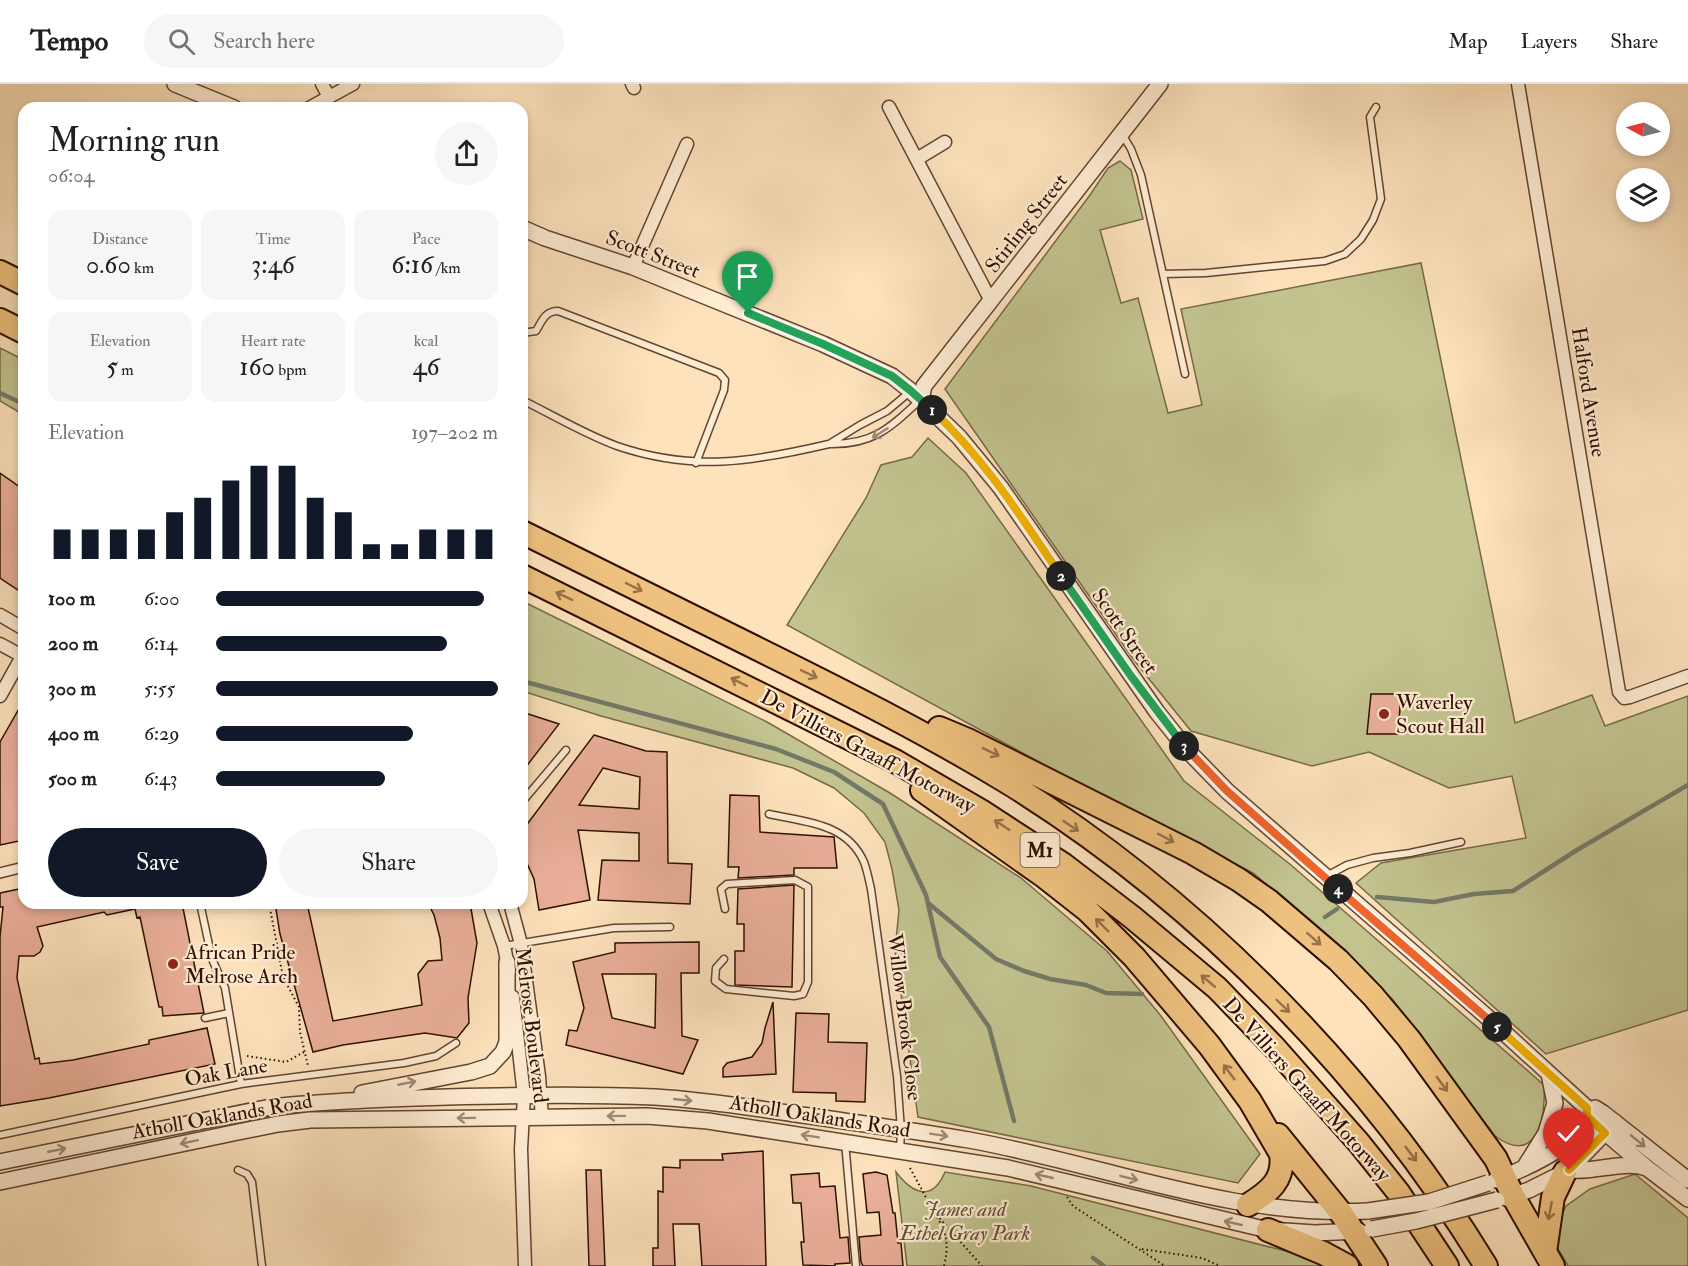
<!DOCTYPE html>
<meta charset="utf-8">
<style>
:root{--surface:#fff;--page:#f6f6f6;--text:#202124;--muted:#757577;--line:#e0e0e0;--accent:#111827}
body{margin:0;font-family:"IM FELL Double Pica",serif;background:var(--page);color:var(--text);height:100vh;display:flex;flex-direction:column;font-size:22px;white-space:nowrap}
*{box-sizing:border-box;margin:0}
p{font-size:20px;color:var(--muted)}
.icon{flex:none;width:33px;height:33px;fill:none;stroke:currentColor;stroke-width:2;stroke-linecap:round;stroke-linejoin:round}
.map{position:relative;flex:1;overflow:hidden}
.details{position:absolute;left:18px;top:18px;width:510px;height:807px;display:flex;flex-direction:column;background:var(--surface);border-radius:18px;box-shadow:0 3px 9px #0003}
.details>*{flex:none}
.needle{width:39px;rotate:277deg}
.buttons{position:absolute;left:1616px;top:18px;display:grid;gap:12px}
.buttons a{display:grid;place-items:center;width:54px;height:54px;border-radius:50%;background:var(--surface);box-shadow:0 3px 9px #0003;font-size:30px}
.pin{position:absolute;display:grid;place-items:center;width:51px;height:51px;color:#fff;margin:-62px -26px;border-radius:50% 50% 50% 0;rotate:-45deg;box-shadow:0 0 6px #0007}
.pin .icon{rotate:45deg}
.km{position:absolute;width:30px;height:30px;margin:-15px;border-radius:50%;background:#222;color:#fff;font-size:16px;line-height:30px;text-align:center}
.round{display:grid;place-items:center;flex:none;width:63px;height:63px;border-radius:32px;background:var(--page)}
.headline{display:flex;align-items:center;justify-content:space-between;height:102px;padding:0 30px}
h1{font-size:33px;font-weight:600;line-height:45px}
.stats{display:grid;grid-template-columns:repeat(3,1fr);gap:9px;height:102px;padding:6px 30px}
.stats div{display:grid;align-content:center;border-radius:15px;background:var(--page);text-align:center}
.stats b{font-size:26px;font-weight:600}
.stats small{font-size:16px;font-weight:400}
.stats p{font-size:16px}
.chart{height:168px;padding:12px 30px}
.chart p{display:flex;justify-content:space-between}
.chart svg{width:100%;height:108px;margin-top:6px;stroke:var(--accent);stroke-width:6}
.button{display:flex;gap:12px;margin-top:auto;padding:12px 30px}
.button a{flex:1;height:69px;border-radius:36px;background:var(--accent);color:#fff;font-size:24px;font-weight:600;line-height:69px;text-align:center}
.button a+a{background:var(--page);color:var(--text)}
ul{padding:0 30px;list-style:none;font-size:20px}
li{display:grid;grid-template-columns:96px 72px 1fr;align-items:center;height:45px}
li i{height:15px;border-radius:8px;background:var(--accent)}
header{display:flex;align-items:center;gap:36px;box-sizing:border-box;height:84px;padding:0 30px;background:var(--surface);border-bottom:2px solid var(--line)}
header strong{font-size:28px}
nav{display:flex;gap:33px;margin-inline-start:auto;font-size:21px}
.search{width:420px;height:54px;background:var(--page);display:flex;align-items:center;gap:15px;box-sizing:border-box;padding:0 21px;border-radius:33px;color:var(--muted);font-size:22px}
.map>svg:first-child{display:block}
</style>
<header>
<strong>Tempo</strong>
<div class="search"><svg class="icon" aria-label="search" viewBox="0 0 24 24"><circle cx="10" cy="10" r="6"/><path d="M15 15l6 6"/></svg>Search here</div>
<nav><a>Map</a><a>Layers</a><a>Share</a></nav>
</header>
<div class="map">
<svg width="1688" height="1182" viewBox="0 0 1688 1182">
<rect width="100%" height="100%" fill="#fde2bc"/>
<filter id="stains"><feTurbulence type="fractalNoise" baseFrequency=".00333" numOctaves="4"/><feColorMatrix values="0 0 0 0 .2 0 0 0 0 .09 0 0 0 0 .02 0 0 0 .5 -.17"/></filter>
<radialGradient id="worn" r=".72"><stop offset=".6" stop-color="#630" stop-opacity="0"/><stop offset="1" stop-color="#630" stop-opacity=".3"/></radialGradient>
<!-- green -->
<path fill="#c2c38f" stroke="#786948" stroke-width="1.5" d="M 1120,77 L 1131,86 L 1143,135 L 1100,146 L 1121,219 L 1138,214 L 1168,329 L 1202,321 L 1181,225 L 1421,179 L 1515,639 L 1592,611 L 1605,642 L 1688,612 L 1688,926 L 1546,970 L 1356,799 L 1381,779 L 1526,754 L 1512,692 L 1449,704 L 1369,668 L 1312,682 L 1191,647 L 1133,575 L 945,305 L 1090,111 L 1108,84 Z
M 0,264 L 24,276 L 24,331 L 0,317 Z
M 928,354 L 966,389 L 1184,697 L 1291,781 L 1544,1001 C 1546,1033 1537,1083 1495,1052 L 1393,916 L 1327,852 L 1253,789 L 1065,692 L 787,541 L 866,414 L 881,381 L 912,373 Z
M 522,517 L 767,638 L 890,709 L 1021,794 L 1107,867 L 1161,932 L 1260,1070 L 1238,1099 L 918,1033 L 895,866 L 899,826 L 892,785 L 885,758 L 864,729 L 834,704 L 793,684 L 601,632 L 522,607 Z
M 896,1088 C 912,1109 932,1119 945,1088 L 1031,1102 L 1297,1170 L 1323,1182 L 907,1182 Z
M 1635,1090 L 1688,1134 L 1688,1182 L 1568,1182 L 1551,1153 L 1566,1122 L 1590,1105 Z"/>
<g fill="none" stroke-linecap="round" stroke-linejoin="round">
<!-- stream -->
<path stroke="#737967" stroke-width="4.5" d="M 0,309 L 24,320
M 522,597 L 776,665 L 834,688 L 883,720 L 926,811 L 940,873 L 989,943 L 1014,1037
M 1377,813 L 1434,818 L 1474,810 L 1513,807 L 1577,766 L 1688,701
M 928,819 L 996,875 L 1024,887 L 1050,895 L 1086,901 L 1106,909 L 1142,910
M 1325,833 L 1337,825
M 1093,1174 L 1104,1182"/>
</g>
<!-- building -->
<path fill="#eaaf99" stroke="#2e0f01" stroke-width="1.5" fill-rule="evenodd" d="M 0,389 L 24,406 L 24,510 L 0,494 Z
M 1371,610 L 1401,610 L 1398,650 L 1367,650 Z
M 24,616 L 24,756 L 0,761 L 0,658 Z
M 522,628 L 559,640 L 522,688 Z
M 594,651 L 646,667 L 667,668 L 668,779 L 692,780 L 690,820 L 598,816 L 602,776 L 639,777 L 639,749 L 578,746 L 590,816 L 539,826 L 534,795 L 522,768 L 522,747 ZM 603,684 L 640,693 L 639,725 L 579,721 Z
M 730,711 L 759,712 L 760,748 L 834,753 L 837,784 L 794,784 L 794,791 L 738,794 L 739,783 L 728,783 Z
M 794,801 L 792,903 L 735,901 L 735,867 L 744,867 L 744,840 L 737,840 L 738,805 Z
M 24,804 L 24,819 L 182,819 L 204,929 L 163,932 L 162,923 L 159,923 L 140,833 L 137,834 L 135,825 L 107,831 L 104,828 L 37,843 L 43,862 L 40,868 L 34,872 L 19,872 L 17,894 L 35,975 L 39,974 L 40,980 L 73,976 L 149,960 L 149,956 L 207,944 L 215,980 L 49,1014 L 0,1022 L 0,853 L 3,823 L 0,823 L 0,809 Z
M 275,819 L 307,819 L 333,937 L 422,921 L 418,890 L 428,877 L 442,876 L 440,854 L 434,831 L 428,819 L 470,819 L 477,859 L 468,914 L 469,939 L 457,954 L 425,949 L 343,961 L 313,968 L 280,850 Z
M 699,858 L 699,889 L 681,889 L 682,952 L 698,956 L 683,990 L 566,961 L 569,946 L 577,947 L 584,924 L 573,878 L 615,868 L 615,859 ZM 602,890 L 656,890 L 655,944 L 612,934 Z
M 773,918 L 776,990 L 723,993 L 723,984 L 727,979 L 752,973 L 762,959 L 765,944 Z
M 796,929 L 829,930 L 828,958 L 867,959 L 865,1018 L 836,1017 L 836,1009 L 793,1008 Z
M 763,1067 L 766,1182 L 702,1182 L 699,1140 L 673,1140 L 675,1182 L 653,1182 L 653,1164 L 658,1164 L 658,1107 L 663,1108 L 663,1083 L 680,1084 L 680,1076 L 723,1076 L 722,1070 Z
M 586,1086 L 601,1086 L 605,1182 L 589,1182 Z
M 876,1088 L 887,1091 L 893,1129 L 895,1129 L 898,1159 L 901,1159 L 903,1182 L 863,1182 L 861,1178 L 859,1153 L 881,1151 L 879,1128 L 867,1129 L 863,1090 Z
M 819,1089 L 820,1103 L 835,1102 L 840,1154 L 848,1153 L 850,1179 L 835,1180 L 835,1182 L 803,1181 L 801,1158 L 804,1158 L 801,1119 L 793,1119 L 791,1091 Z"/>
<g fill="none" stroke-linecap="round" stroke-linejoin="round">
<defs>
<path id="service" d="M 1122,50 L 1131,65 L 1141,91 L 1185,290
M 1163,190 L 1206,189 L 1325,177 L 1345,170 L 1361,155 L 1373,136 L 1381,115 L 1370,33 L 1376,23
M 522,249 L 536,247 C 542,237 545,227 558,227 L 719,289 L 725,296 L 724,306 L 696,379
M 522,316 C 553,331 584,350 617,362 C 693,388 752,378 829,360 C 872,361 889,345 919,317
M 829,360 L 860,341 L 887,327 L 911,307
M 522,718 L 566,666
M 769,730 C 805,738 847,739 864,778 C 867,786 869,796 871,805 L 897,992 L 901,1046 L 900,1066
M 1325,793 L 1347,781 L 1373,774 L 1410,769 L 1461,758
M 200,819 L 212,875 L 225,904 L 241,1000
M 504,862 L 614,844 L 670,843
M 724,875 L 716,884 L 715,897 L 726,905 L 794,912 L 803,910 L 808,898 L 808,803 L 795,796 L 727,800 L 721,805 L 725,825
M 205,934 L 229,929
M 0,1051 L 241,1000 L 404,979 L 436,972 L 456,959
M 845,1058 L 856,1182
M 238,1086 L 247,1090 L 252,1098 L 262,1182"/>
<path id="pedestrian" d="M 0,789 L 24,783"/>
<path id="minor" d="M 322,0 L 329,13
M 632,0 L 634,4
M 1518,0 L 1619,608 L 1624,614 L 1630,613 L 1688,592
M 889,23 L 991,217
M 309,24 L 353,0
M 917,75 L 945,58
M 633,183 L 687,60
M 0,531 L 24,545
M 0,560 L 24,573
M 0,612 L 24,569
M 489,819 L 504,862 L 509,887
M 510,819 L 521,860 L 539,992 L 542,1034
M 513,913 L 524,1012 L 521,1065 L 525,1182"/>
<path id="tertiary" d="M 175,0 L 234,24
M 522,144 L 545,154 L 633,183 L 823,260 L 892,292 L 911,307 L 959,353 L 1001,404 L 1157,628 L 1189,668 L 1227,707 L 1486,932 L 1589,1026 L 1595,1024 L 1603,1029 L 1688,1096
M 921,316 L 924,302 L 1160,0
M 362,1009 L 471,988 L 490,982 L 503,968 L 507,958 L 507,878
M 1589,1026 L 1587,1032 L 1594,1039 L 1647,1084 L 1688,1115
M 0,1078 L 271,1023 C 347,1015 423,1013 499,1012 C 551,1011 603,1011 655,1013 C 707,1016 758,1025 810,1032 C 863,1040 916,1047 969,1056 C 1103,1080 1231,1134 1368,1127
M 1524,1084 L 1546,1049 L 1555,1019 L 1549,990
M 1569,1086 C 1595,1089 1621,1076 1647,1084
M 1496,1096 C 1535,1081 1572,1062 1600,1032
M 0,1098 L 238,1048 L 278,1040 L 310,1036 L 647,1032 L 708,1037 L 1008,1084 L 1268,1146 L 1315,1149 L 1359,1147
M 1506,1114 L 1529,1106 L 1569,1086 L 1615,1038"/>
<path id="motorway" d="M 0,188 L 24,200
M 0,236 L 24,248
M 522,448 C 598,485 674,523 750,561 C 839,605 927,649 1012,701 C 1201,819 1370,992 1486,1182
M 522,492 L 895,677 L 981,727 L 1064,781 L 1132,833 L 1217,904 L 1275,964 L 1359,1059 L 1398,1108 L 1447,1182
M 939,644 L 970,657 L 1193,769 L 1239,796 L 1269,817 L 1338,876 L 1373,912 L 1409,955 L 1496,1075 L 1513,1112 L 1553,1182
M 922,706 L 1045,793 L 1087,826 L 1134,873 L 1209,961 L 1250,1017 L 1281,1070 C 1285,1096 1269,1108 1248,1121
M 1278,1051 L 1341,1129 L 1376,1182
M 1268,1146 L 1323,1169 L 1347,1182
M 1545,1168 L 1553,1113 L 1565,1088"/>
</defs>
<!-- service casing -->
<use href="#service" stroke="#624430" stroke-width="9"/>
<!-- pedestrian casing -->
<use href="#pedestrian" stroke="#624430" stroke-width="12"/>
<!-- minor casing -->
<use href="#minor" stroke="#624430" stroke-width="15"/>
<!-- tertiary casing -->
<use href="#tertiary" stroke="#624430" stroke-width="18"/>
<!-- motorway casing -->
<use href="#motorway" stroke="#2e0f01" stroke-width="26"/>
<!-- path -->
<path stroke="#2e0f01" stroke-width="2" stroke-dasharray="1.5 3" stroke-linecap="butt" d="M 269,819 L 283,893 L 299,923 L 300,948 L 308,982
M 277,895 L 283,893
M 247,972 L 286,978 L 304,968
M 910,1084 L 934,1128 L 982,1182
M 1067,1113 L 1073,1122 L 1165,1182
M 937,1133 C 947,1150 949,1162 944,1182
M 1142,1165 L 1202,1174 L 1220,1182"/>
<!-- service -->
<use href="#service" stroke="#feecd3" stroke-width="6"/>
<!-- pedestrian -->
<use href="#pedestrian" stroke="#feecd3" stroke-width="9"/>
<!-- minor -->
<use href="#minor" stroke="#feecd3" stroke-width="12"/>
<!-- tertiary -->
<use href="#tertiary" stroke="#feecd3" stroke-width="15"/>
<!-- motorway -->
<use href="#motorway" stroke="#eec17e" stroke-width="22"/>
<defs>
<path id="tertiary-bridge" d="M 1368,1127 L 1429,1118 L 1488,1099
M 1372,1145 L 1416,1137 L 1497,1116"/>
</defs>
<!-- tertiary-bridge casing -->
<use href="#tertiary-bridge" stroke="#624430" stroke-width="18" stroke-linecap="butt"/>
<!-- tertiary-bridge -->
<use href="#tertiary-bridge" stroke="#feecd3" stroke-width="15"/>
</g>
<!-- one-way arrows -->
<defs><path id="oneway-shaft" d="M-6 0H5M1.5-3L5.5 0L1.5 3" fill="none" stroke-width="1.6" stroke-linecap="round" stroke-linejoin="round" transform="scale(1.5)"/></defs>
<g stroke="#a08974">
<use href="#oneway-shaft" transform="translate(880 349) rotate(148)"/>
<use href="#oneway-shaft" transform="translate(407 999) rotate(-11)"/>
<use href="#oneway-shaft" transform="translate(683 1016) rotate(6)"/>
<use href="#oneway-shaft" transform="translate(616 1032) rotate(179)"/>
<use href="#oneway-shaft" transform="translate(466 1034) rotate(179)"/>
<use href="#oneway-shaft" transform="translate(939 1051) rotate(9)"/>
<use href="#oneway-shaft" transform="translate(810 1052) rotate(-171)"/>
<use href="#oneway-shaft" transform="translate(1638 1057) rotate(39)"/>
<use href="#oneway-shaft" transform="translate(189 1058) rotate(168)"/>
<use href="#oneway-shaft" transform="translate(57 1066) rotate(-11)"/>
<use href="#oneway-shaft" transform="translate(1044 1092) rotate(-167)"/>
<use href="#oneway-shaft" transform="translate(1129 1094) rotate(14)"/>
<use href="#oneway-shaft" transform="translate(1233 1139) rotate(-167)"/>
</g>
<g stroke="#987146">
<use href="#oneway-shaft" transform="translate(634 503) rotate(26)"/>
<use href="#oneway-shaft" transform="translate(564 512) rotate(-155)"/>
<use href="#oneway-shaft" transform="translate(809 590) rotate(26)"/>
<use href="#oneway-shaft" transform="translate(739 598) rotate(-153)"/>
<use href="#oneway-shaft" transform="translate(991 668) rotate(26)"/>
<use href="#oneway-shaft" transform="translate(1002 741) rotate(-147)"/>
<use href="#oneway-shaft" transform="translate(1071 742) rotate(34)"/>
<use href="#oneway-shaft" transform="translate(1166 754) rotate(28)"/>
<use href="#oneway-shaft" transform="translate(1102 841) rotate(-135)"/>
<use href="#oneway-shaft" transform="translate(1314 855) rotate(41)"/>
<use href="#oneway-shaft" transform="translate(1208 897) rotate(-140)"/>
<use href="#oneway-shaft" transform="translate(1283 922) rotate(44)"/>
<use href="#oneway-shaft" transform="translate(1229 988) rotate(-127)"/>
<use href="#oneway-shaft" transform="translate(1442 1000) rotate(54)"/>
<use href="#oneway-shaft" transform="translate(1411 1070) rotate(53)"/>
<use href="#oneway-shaft" transform="translate(1550 1127) rotate(101)"/>
</g>
<g fill="none" stroke-linecap="round" stroke-linejoin="round">
<defs>
<path id="split-1" d="M 748,229 L 823,260 L 892,292 L 911,307 L 932,326"/>
<path id="split-2" d="M 932,326 C 984,374 1022,434 1061,492"/>
<path id="split-3" d="M 1061,492 L 1131,592 L 1184,662"/>
<path id="split-4" d="M 1184,662 L 1227,707 L 1338,805"/>
<path id="split-5" d="M 1338,805 L 1497,943"/>
<path id="split-6" d="M 1497,943 L 1587,1024 L 1587,1032 L 1605,1049 L 1569,1086"/>
</defs>
<!-- split-1 casing -->
<use href="#split-1" stroke="#fff" stroke-width="12"/>
<!-- split-2 casing -->
<use href="#split-2" stroke="#fff" stroke-width="12"/>
<!-- split-3 casing -->
<use href="#split-3" stroke="#fff" stroke-width="12"/>
<!-- split-4 casing -->
<use href="#split-4" stroke="#fff" stroke-width="12"/>
<!-- split-5 casing -->
<use href="#split-5" stroke="#fff" stroke-width="12"/>
<!-- split-6 casing -->
<use href="#split-6" stroke="#fff" stroke-width="12"/>
<!-- split-1 -->
<use href="#split-1" stroke="#22a559" stroke-width="8"/>
<!-- split-2 -->
<use href="#split-2" stroke="#f5b400" stroke-width="8"/>
<!-- split-3 -->
<use href="#split-3" stroke="#22a559" stroke-width="8"/>
<!-- split-4 -->
<use href="#split-4" stroke="#f0652b" stroke-width="8"/>
<!-- split-5 -->
<use href="#split-5" stroke="#f0652b" stroke-width="8"/>
<!-- split-6 -->
<use href="#split-6" stroke="#f5b400" stroke-width="8"/>
</g>
<!-- markers -->
<g fill="#8f2418" stroke="#feecd3" stroke-width="2">
<circle cx="1384" cy="630" r="6"/>
<circle cx="173" cy="880" r="6"/>
</g>
<g text-anchor="middle" stroke-width="4.5" stroke-linejoin="round" paint-order="stroke">
<!-- shield labels -->
<rect fill="#feecd3" stroke="#6c5140" stroke-width="1.5" x="1020.5" y="749" width="39" height="34" rx="4.5"/>
<g font-size="20" font-weight="bold" fill="#2e0f01">
<text x="1040" y="773">M1</text>
</g>
<!-- street labels -->
<g font-size="21" fill="#2e0f01" stroke="#feecd3">
<text transform="translate(1026 139) rotate(-52)" y="7">Stirling Street</text>
<text transform="translate(653 170) rotate(21)" y="7">Scott Street</text>
<text transform="translate(1589 308) rotate(81)" y="7">Halford Avenue</text>
<text transform="translate(1125 547) rotate(55)" y="7">Scott Street</text>
<text transform="translate(868 667) rotate(28)" y="7">De Villiers Graaff Motorway</text>
<text transform="translate(905 933) rotate(83)" y="7">Willow Brook Close</text>
<text transform="translate(532 941) rotate(83)" y="7">Melrose Boulevard</text>
<text transform="translate(226 988) rotate(-10)" y="7">Oak Lane</text>
<text transform="translate(1307 1005) rotate(48)" y="7">De Villiers Graaff Motorway</text>
<text transform="translate(222 1032) rotate(-10)" y="7">Atholl Oaklands Road</text>
<text transform="translate(820 1032) rotate(9)" y="7">Atholl Oaklands Road</text>
</g>
<!-- poi labels -->
<g font-size="21" fill="#2e0f01" stroke="#feecd3" text-anchor="start">
<text x="1396" y="625">Waverley<tspan x="1396" dy="24">Scout Hall</tspan></text>
<text x="185" y="875">African Pride<tspan x="185" dy="24">Melrose Arch</tspan></text>
</g>
<!-- park labels -->
<g font-size="21" font-style="italic" fill="#624e33" stroke="#feecd3">
<text x="965" y="1132">James and<tspan x="965" dy="24">Ethel Gray Park</tspan></text>
</g>
</g>
<rect width="100%" height="100%" filter="url(#stains)"/>
<rect width="100%" height="100%" fill="url(#worn)"/>
</svg>
<div class="buttons">
<a><svg class="needle" viewBox="-14 -14 28 28"><path d="M0-13l5 13h-10z" fill="#e53935"/><path d="M0 13l5-13h-10z" fill="#757577"/></svg></a>
<a><svg class="icon" aria-label="layers" viewBox="0 0 24 24"><path d="M12 4l9 5-9 5-9-5zM3 14l9 5 9-5"/></svg></a>
</div>
<div class="pin" style="left:748px;top:229px;background:#1e9e55"><svg class="icon" aria-label="arrive" viewBox="0 0 24 24"><path d="M6 21V4h12l-3 4 3 4H6"/></svg></div>
<div class="pin" style="left:1569px;top:1086px;background:#d93025"><svg class="icon" aria-label="check" viewBox="0 0 24 24"><path d="M5 12l5 5 9-10"/></svg></div>
<b class="km" style="left:932px;top:326px">1</b>
<b class="km" style="left:1061px;top:492px">2</b>
<b class="km" style="left:1184px;top:662px">3</b>
<b class="km" style="left:1338px;top:805px">4</b>
<b class="km" style="left:1497px;top:943px">5</b>
<section class="details">
<div class="headline"><div><h1>Morning run</h1><p>06:04</p></div><a class="round"><svg class="icon" aria-label="share" viewBox="0 0 24 24"><path d="M12 15V3M7 8l5-5 5 5M5 13v7h14v-7"/></svg></a></div>
<div class="stats">
<div><p>Distance</p><b>0.60<small> km</small></b></div>
<div><p>Time</p><b>3:46</b></div>
<div><p>Pace</p><b>6:16<small> /km</small></b></div>
</div>
<div class="stats">
<div><p>Elevation</p><b>5<small> m</small></b></div>
<div><p>Heart rate</p><b>160<small> bpm</small></b></div>
<div><p>kcal</p><b>46</b></div>
</div>
<div class="chart"><p><span>Elevation</span>197–202 m</p>
<svg viewBox="0 0 160 44" preserveAspectRatio="none"><path d="M5 44V32M15 44V32M25 44V32M35 44V32M45 44V25M55 44V19M65 44V12M75 44V6M85 44V6M95 44V19M105 44V25M115 44V38M125 44V38M135 44V32M145 44V32M155 44V32"/></svg>
</div>
<ul>
<li><b>100 m</b>6:00<i style="width:95%"></i></li>
<li><b>200 m</b>6:14<i style="width:82%"></i></li>
<li><b>300 m</b>5:55<i style="width:100%"></i></li>
<li><b>400 m</b>6:29<i style="width:70%"></i></li>
<li><b>500 m</b>6:43<i style="width:60%"></i></li>
</ul>
<div class="button"><a>Save</a><a>Share</a></div>
</section>
</div>
